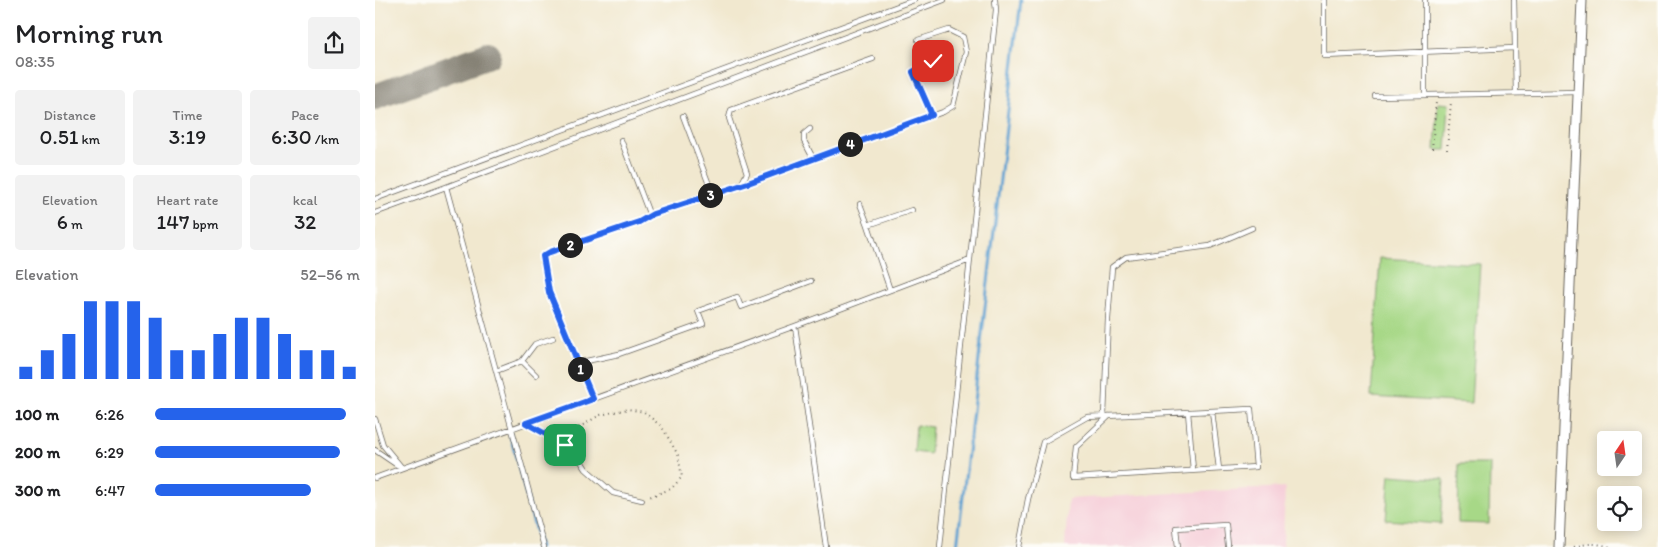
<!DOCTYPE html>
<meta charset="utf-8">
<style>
:root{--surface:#fff;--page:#f2f2f2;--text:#202124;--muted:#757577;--accent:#2563eb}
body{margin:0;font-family:Itim,sans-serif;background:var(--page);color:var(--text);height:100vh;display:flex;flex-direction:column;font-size:19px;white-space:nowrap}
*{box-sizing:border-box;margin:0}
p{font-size:16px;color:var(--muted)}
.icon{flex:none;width:28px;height:28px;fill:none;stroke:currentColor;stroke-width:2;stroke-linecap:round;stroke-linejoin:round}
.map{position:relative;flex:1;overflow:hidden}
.details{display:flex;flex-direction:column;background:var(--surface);width:375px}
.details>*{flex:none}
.needle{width:32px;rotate:13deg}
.fabs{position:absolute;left:1222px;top:431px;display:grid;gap:10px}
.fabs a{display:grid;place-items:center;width:45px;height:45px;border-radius:5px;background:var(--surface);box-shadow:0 2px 12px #0003;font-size:25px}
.pin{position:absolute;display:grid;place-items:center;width:42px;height:42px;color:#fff;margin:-21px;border-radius:10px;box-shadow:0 2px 8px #0006}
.km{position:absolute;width:25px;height:25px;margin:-12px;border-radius:50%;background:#222;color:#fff;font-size:14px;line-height:25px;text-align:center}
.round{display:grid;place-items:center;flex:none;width:52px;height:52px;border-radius:5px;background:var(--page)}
.headline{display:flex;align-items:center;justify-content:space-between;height:85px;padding:0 15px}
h1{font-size:28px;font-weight:600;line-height:38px}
.stats{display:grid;grid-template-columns:repeat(3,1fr);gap:8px;height:85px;padding:5px 15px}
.stats div{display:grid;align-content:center;border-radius:5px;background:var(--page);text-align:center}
.stats b{font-size:21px;font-weight:600}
.stats small{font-size:14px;font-weight:400}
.stats p{font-size:14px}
.chart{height:140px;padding:10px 15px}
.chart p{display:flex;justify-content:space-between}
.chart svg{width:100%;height:90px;margin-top:5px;stroke:var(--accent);stroke-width:6}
ul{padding:0 15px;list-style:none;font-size:16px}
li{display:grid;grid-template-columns:80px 60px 1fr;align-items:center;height:38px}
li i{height:12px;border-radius:6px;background:var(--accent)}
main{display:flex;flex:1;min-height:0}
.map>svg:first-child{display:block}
</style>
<main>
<section class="details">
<div class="headline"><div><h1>Morning run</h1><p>08:35</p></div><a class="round"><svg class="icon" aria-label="share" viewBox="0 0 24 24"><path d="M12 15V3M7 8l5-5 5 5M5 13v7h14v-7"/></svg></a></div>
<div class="stats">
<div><p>Distance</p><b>0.51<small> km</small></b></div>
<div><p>Time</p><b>3:19</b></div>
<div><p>Pace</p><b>6:30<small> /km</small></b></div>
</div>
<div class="stats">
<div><p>Elevation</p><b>6<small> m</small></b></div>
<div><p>Heart rate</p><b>147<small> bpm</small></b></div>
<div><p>kcal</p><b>32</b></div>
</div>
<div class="chart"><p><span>Elevation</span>52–56 m</p>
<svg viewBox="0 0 160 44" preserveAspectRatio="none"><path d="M5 44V38M15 44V30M25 44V22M35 44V6M45 44V6M55 44V6M65 44V14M75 44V30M85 44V30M95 44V22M105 44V14M115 44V14M125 44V22M135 44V30M145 44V30M155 44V38"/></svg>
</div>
<ul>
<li><b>100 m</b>6:26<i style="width:93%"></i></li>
<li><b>200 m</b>6:29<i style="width:90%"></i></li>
<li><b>300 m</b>6:47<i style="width:76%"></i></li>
</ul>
</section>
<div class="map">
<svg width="1283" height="547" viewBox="0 0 1283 547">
<rect width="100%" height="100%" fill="#fdfcf7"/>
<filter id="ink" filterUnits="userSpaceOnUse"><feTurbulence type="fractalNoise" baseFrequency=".02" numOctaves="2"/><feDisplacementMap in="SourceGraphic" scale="10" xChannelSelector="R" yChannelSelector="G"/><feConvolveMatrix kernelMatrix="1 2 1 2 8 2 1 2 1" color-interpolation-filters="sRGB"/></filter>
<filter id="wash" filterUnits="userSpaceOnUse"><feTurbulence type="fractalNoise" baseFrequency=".0096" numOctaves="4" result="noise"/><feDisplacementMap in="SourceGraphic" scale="20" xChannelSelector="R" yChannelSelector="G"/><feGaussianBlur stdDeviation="1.12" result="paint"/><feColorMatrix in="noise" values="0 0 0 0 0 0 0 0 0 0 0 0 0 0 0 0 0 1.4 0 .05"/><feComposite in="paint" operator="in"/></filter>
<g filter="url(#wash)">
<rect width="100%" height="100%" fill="#f1e8cf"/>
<!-- built -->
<path fill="#f6cfd9" d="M 910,487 L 908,547 L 690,547 L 693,499 Z"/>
<!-- green -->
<path fill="#a7d887" stroke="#627a52" d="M 1063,103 L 1074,104 L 1071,150 L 1060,150 Z
M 1005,258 L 1105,264 L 1096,403 L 996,397 Z
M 541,425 L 557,427 L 555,454 L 539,452 Z
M 1084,464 L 1115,464 L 1114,524 L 1083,523 Z
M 1015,475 L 1069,479 L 1066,524 L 1011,520 Z"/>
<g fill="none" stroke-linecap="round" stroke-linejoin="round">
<!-- stream -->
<path stroke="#5ca0d1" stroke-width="3" d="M 134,431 L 165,547
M 582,547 L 646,0"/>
<!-- taxiway -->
<path stroke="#868276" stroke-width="26" d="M 0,97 L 113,55"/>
</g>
</g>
<g filter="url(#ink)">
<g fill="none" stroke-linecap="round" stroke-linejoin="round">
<defs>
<path id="lane" d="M 949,0 L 949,56 L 1140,48
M 1050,0 L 1050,95
M 1139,0 L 1141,93
M 1000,96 L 1204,92
M 557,115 L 538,72 L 558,61
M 308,116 L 338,195
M 435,129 L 429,134 L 429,141 L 438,158
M 246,140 L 275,216
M 366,185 L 372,173 L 354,118 L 356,110 L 498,59
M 0,199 L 539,0
M 485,204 L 493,225
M 0,213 L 71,187
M 515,290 L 493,225 L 537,210
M 420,326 L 451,547
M 147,361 L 160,344 L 178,338
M 202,363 L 244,354 L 328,324 L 323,311 L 362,297 L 366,307 L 436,281
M 121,371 L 147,361 L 161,375
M 218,399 L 174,293 L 168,256 L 175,252 L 264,222 L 278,214 L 373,183 L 438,158 L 568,112 L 578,106 L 591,52 L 588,37 L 574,30 L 543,40
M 837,411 L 844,469
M 813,412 L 818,470
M 729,416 L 733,319 L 737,267 L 751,257 L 835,246 L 877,228
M 0,419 L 8,445 L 27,468
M 151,423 L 181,439 L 200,452 L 211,469 L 238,493 L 267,500
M 0,450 L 22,465
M 0,478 L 420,326 L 595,260
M 169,547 L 71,187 L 569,0
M 565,547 L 621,10 L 620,0
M 644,547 L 653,499 L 668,442 L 712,417 L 876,409 L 881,467 L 698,478 L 701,447 L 734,416
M 803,547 L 801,528 L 851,525 L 853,546"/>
<path id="street" d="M 1184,547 L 1207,0"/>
</defs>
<!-- lane casing -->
<use href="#lane" stroke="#67635b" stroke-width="6"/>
<!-- street casing -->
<use href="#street" stroke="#67635b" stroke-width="11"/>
<!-- path -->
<path stroke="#67635b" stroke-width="2" stroke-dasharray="1 4" stroke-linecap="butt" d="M 1057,149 L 1061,102
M 1072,150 L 1076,102
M 194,439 L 203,428 L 225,415 L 253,409 L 269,412 L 287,427 L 303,455 L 307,477 L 296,489 L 274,497
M 1199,547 C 1212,543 1222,543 1235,547"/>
<!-- lane -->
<use href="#lane" stroke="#fff" stroke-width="4.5"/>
<!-- street -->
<use href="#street" stroke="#fff" stroke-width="9"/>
</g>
</g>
<g fill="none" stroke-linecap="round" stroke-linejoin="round" filter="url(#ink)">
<defs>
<path id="route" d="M 190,445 L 151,423 L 218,399 L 174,292 L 168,256 L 175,252 L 264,222 L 278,214 L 373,183 L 557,115 L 538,72 L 558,61"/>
</defs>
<!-- route casing -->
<use href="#route" stroke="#fff" stroke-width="10"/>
<!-- route -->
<use href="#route" stroke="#2563eb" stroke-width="6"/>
</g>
</svg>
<div class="fabs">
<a><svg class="needle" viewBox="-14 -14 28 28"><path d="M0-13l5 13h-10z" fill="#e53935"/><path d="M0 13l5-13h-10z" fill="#757577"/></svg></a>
<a><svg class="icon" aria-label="locate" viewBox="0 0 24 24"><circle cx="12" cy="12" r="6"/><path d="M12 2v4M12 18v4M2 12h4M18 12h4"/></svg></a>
</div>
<div class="pin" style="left:190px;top:445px;background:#1e9e55"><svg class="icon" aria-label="arrive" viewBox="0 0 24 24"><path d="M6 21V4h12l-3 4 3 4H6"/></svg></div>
<div class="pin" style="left:558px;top:61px;background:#d93025"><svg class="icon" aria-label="check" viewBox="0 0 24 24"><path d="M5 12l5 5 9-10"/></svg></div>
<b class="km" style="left:205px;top:369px">1</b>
<b class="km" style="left:195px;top:245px">2</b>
<b class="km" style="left:335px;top:195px">3</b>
<b class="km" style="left:475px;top:144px">4</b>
</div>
</main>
